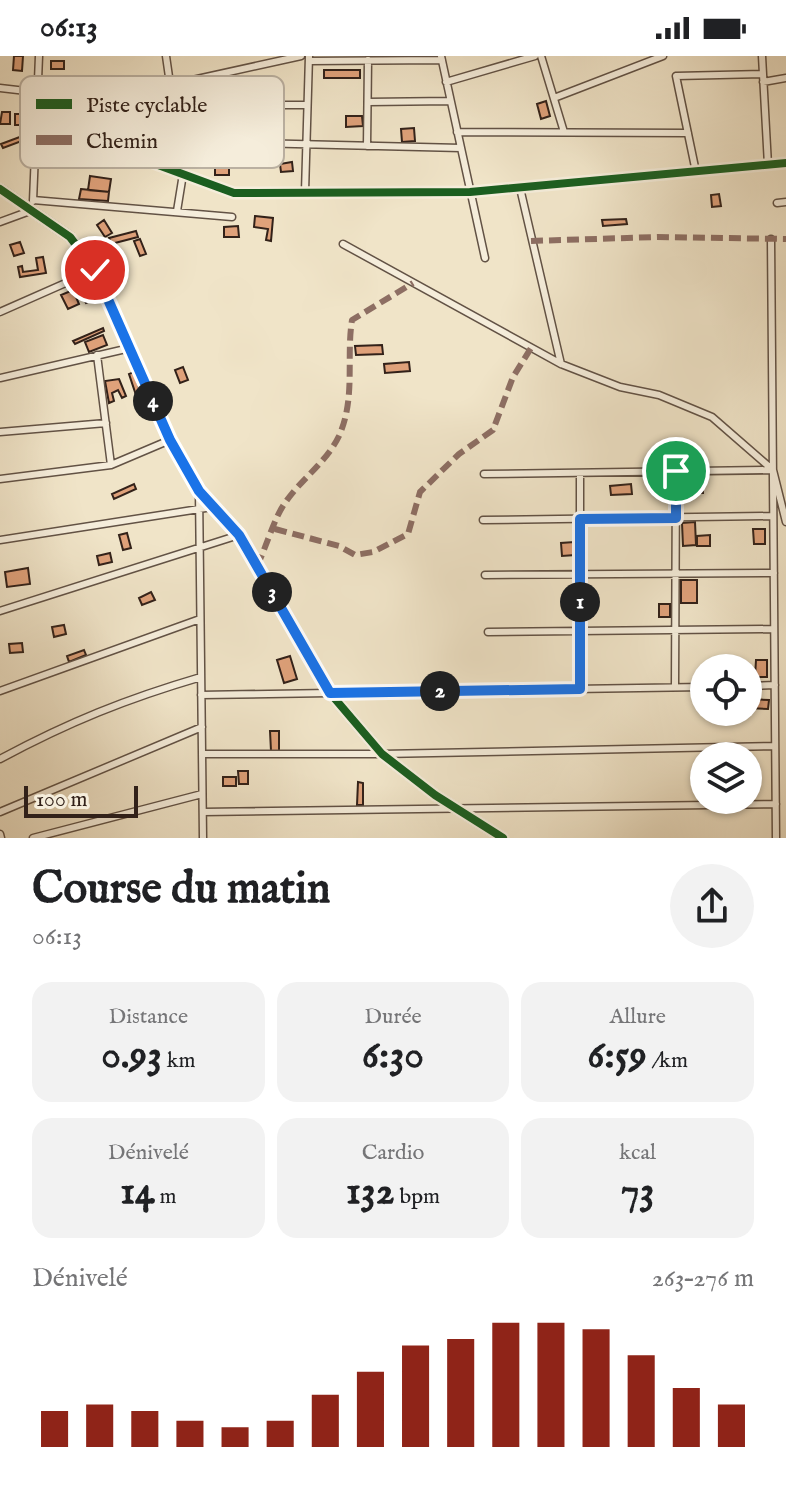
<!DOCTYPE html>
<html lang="fr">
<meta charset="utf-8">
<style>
:root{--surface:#fff;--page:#f2f2f2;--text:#202124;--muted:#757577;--accent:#8f2418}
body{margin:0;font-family:"IM FELL English",serif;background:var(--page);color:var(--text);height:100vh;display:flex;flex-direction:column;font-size:30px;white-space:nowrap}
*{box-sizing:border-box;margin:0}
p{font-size:26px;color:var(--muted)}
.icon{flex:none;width:44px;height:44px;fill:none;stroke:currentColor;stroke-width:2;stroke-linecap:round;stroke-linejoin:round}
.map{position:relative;height:782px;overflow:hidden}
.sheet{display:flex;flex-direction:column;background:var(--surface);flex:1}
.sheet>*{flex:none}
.buttons{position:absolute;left:690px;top:598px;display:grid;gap:16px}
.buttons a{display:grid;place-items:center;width:72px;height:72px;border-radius:50%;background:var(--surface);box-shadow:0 2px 6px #0004;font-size:40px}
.scale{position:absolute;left:24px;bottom:20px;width:114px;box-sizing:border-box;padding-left:8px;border:4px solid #322119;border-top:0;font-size:22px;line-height:28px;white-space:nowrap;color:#322119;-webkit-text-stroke:6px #f5eddb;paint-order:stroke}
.pin{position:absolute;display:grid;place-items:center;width:68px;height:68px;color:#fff;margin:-34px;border:4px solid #fff;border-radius:50%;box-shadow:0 2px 8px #0007}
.km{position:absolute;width:40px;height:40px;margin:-20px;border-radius:50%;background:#222;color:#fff;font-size:22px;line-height:40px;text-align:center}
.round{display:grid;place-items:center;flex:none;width:84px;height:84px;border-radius:42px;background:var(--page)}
.headline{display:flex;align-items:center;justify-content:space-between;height:136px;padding:0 32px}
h1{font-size:44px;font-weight:700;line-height:60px}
.stats{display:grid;grid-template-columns:repeat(3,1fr);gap:12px;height:136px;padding:8px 32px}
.stats div{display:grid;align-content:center;border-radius:20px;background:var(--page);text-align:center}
.stats b{font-size:40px;font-weight:700}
.stats small{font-size:22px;font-weight:400}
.stats p{font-size:22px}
.chart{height:224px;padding:16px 32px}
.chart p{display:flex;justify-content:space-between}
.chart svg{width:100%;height:144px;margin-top:8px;stroke:var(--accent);stroke-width:6}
.status{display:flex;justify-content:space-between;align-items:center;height:56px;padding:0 40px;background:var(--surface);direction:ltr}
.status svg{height:22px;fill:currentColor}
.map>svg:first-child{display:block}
</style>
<div class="status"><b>06:13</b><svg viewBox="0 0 49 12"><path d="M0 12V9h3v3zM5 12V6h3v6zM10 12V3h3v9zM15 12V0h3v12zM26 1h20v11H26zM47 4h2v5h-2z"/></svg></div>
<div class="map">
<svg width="786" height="782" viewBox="0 0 786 782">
<rect width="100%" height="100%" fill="#f0e4c8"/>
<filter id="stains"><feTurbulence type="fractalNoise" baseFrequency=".0025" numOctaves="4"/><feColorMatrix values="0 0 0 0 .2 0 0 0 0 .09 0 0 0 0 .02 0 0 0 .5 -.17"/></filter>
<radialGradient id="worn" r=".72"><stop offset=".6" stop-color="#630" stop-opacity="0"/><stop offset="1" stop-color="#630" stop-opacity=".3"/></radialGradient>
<!-- building -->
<path fill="#dfa17a" stroke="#322119" stroke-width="2" d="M 14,0 L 23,0 L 22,15 L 13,14 Z
M 51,5 L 64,5 L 64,13 L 51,13 Z
M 324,14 L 360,14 L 360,22 L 324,22 Z
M 546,45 L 550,60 L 541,63 L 537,48 Z
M 2,56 L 10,56 L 10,68 L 0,68 Z
M 15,58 L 26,58 L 27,69 L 15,69 Z
M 346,60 L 362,60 L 363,70 L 346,71 Z
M 414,72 L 415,85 L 402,86 L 401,73 Z
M 25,79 L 27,83 L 3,92 L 1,88 Z
M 292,106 L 293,115 L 281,116 L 280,108 Z
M 215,108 L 229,108 L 229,119 L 215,119 Z
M 90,120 L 111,123 L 109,136 L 88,134 Z
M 81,133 L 109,136 L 108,145 L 79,143 Z
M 719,138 L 721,150 L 712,151 L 711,139 Z
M 255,160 L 273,162 L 271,185 L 266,184 L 268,173 L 254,171 Z
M 626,163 L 627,168 L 603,170 L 602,164 Z
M 104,164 L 112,177 L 105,181 L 97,169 Z
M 238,170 L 239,181 L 224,181 L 224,171 Z
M 136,175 L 138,181 L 111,188 L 109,182 Z
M 140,183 L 146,198 L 140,200 L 134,185 Z
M 20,186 L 24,197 L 14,200 L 10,189 Z
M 43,201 L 46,217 L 20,221 L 18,211 L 22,210 L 23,216 L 38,214 L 36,202 Z
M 89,227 L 96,243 L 86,247 L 79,232 Z
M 73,234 L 79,248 L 68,253 L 61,239 Z
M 103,272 L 104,275 L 75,288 L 73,285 Z
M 103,279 L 107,289 L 89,296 L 85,286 Z
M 382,289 L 383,298 L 356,299 L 355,290 Z
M 409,306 L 410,315 L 385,317 L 384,308 Z
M 183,311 L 188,324 L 180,327 L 175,314 Z
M 134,316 L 141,338 L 136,339 L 129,318 Z
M 119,323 L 126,340 L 122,342 L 118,334 L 112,337 L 114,345 L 109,347 L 105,325 Z
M 694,422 L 702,422 L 703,437 L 695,437 Z
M 134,428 L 136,433 L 114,443 L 112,438 Z
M 631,428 L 632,438 L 611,439 L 610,430 Z
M 695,466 L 696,489 L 683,490 L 682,467 Z
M 753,473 L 765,473 L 765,488 L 754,488 Z
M 127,477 L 131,492 L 123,494 L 119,479 Z
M 710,479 L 710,490 L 697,490 L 697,480 Z
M 574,486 L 575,499 L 562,500 L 561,487 Z
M 110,497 L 112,506 L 99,509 L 97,500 Z
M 28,512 L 30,528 L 7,531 L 5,516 Z
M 681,524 L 697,524 L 697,547 L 681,547 Z
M 151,536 L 155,544 L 142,549 L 139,542 Z
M 659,548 L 670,548 L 670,561 L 659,561 Z
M 64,569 L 66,578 L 54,581 L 52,571 Z
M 22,587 L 23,596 L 10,597 L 9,588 Z
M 84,594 L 86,599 L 69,606 L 67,600 Z
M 290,600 L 297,623 L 284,627 L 277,604 Z
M 756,604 L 767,604 L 767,621 L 755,621 Z
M 748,643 L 769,644 L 768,653 L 748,652 Z
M 270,675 L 279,675 L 279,695 L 271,695 Z
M 238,715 L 248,715 L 248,728 L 239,728 Z
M 223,721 L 236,721 L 236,730 L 223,730 Z
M 358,726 L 363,727 L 363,749 L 357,749 Z"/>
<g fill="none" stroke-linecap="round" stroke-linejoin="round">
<defs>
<path id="street" d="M 166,0 L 183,118 L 177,155
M 441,0 L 485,202
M 541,0 L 564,76
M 762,0 L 768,109
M 309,5 L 442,4
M 446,26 L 535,0
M 763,26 L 786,22
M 170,29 L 301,0
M 0,32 L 173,52
M 554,42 L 663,0
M 368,46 L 450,45
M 173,49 L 307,49
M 36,64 L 234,137 L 470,136 L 786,107
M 457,76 L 688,77
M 178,85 L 461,92
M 367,90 L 368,4
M 696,116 L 676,20 L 763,18
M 520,132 L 561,308 L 620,331 L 659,339 L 712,361 L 773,414 L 786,466
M 305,136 L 309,0
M 33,144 L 232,161
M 33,145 L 39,0
M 777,147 L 786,146
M 0,166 L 30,155
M 771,183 L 776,782
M 343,188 L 561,308
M 0,256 L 95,214
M 97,299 L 111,409
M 0,322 L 130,292
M 0,376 L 106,367
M 580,417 L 580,633
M 484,418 L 773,414
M 0,423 L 111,409 L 170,384
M 199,435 L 203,782
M 483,464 L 773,460
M 0,484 L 212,451
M 485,519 L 774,517
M 0,555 L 239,479
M 488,576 L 774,573
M 748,630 L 775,629
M 675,631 L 676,415
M 0,635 L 200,563
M 201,639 L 704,631
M 202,698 L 382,698 L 775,690
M 0,703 C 69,666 126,643 201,621
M 0,756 L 202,671
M 203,756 L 776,748
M 0,778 L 1,782
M 33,782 L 202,738"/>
<path id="secondary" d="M 0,133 L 70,181 L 95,214 L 170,384 L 199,435 L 239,479 L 330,637 L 382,698 L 435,739 L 503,782"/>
</defs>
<!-- street casing -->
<use href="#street" stroke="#625245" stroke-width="9"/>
<!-- secondary casing -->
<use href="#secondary" stroke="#322119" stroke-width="12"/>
<!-- street -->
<use href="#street" stroke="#f5eddb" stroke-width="6"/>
<!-- secondary -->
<use href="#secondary" stroke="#f5eddb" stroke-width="9"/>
<!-- quiet -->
<path stroke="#8d6e63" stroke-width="6" stroke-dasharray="12 6" stroke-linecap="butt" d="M 531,185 L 657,181 L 786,183
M 275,473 L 339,490 L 355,499 L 373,496 L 408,478 L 420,436 L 459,398 L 493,374 L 513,321 L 531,292
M 257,510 C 266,492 274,462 285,447 C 301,423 326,407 339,380 C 356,342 346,302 352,264 L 413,227"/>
<defs>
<path id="cycleway" d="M 36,64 L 234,137 L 470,136 L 786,107
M 0,133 L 70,181 L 95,214 L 170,384 L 199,435 L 239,479 L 330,637 L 382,698 L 435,739 L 503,782"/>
</defs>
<!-- cycleway casing -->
<use href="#cycleway" stroke="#f5eddb" stroke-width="13"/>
<!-- cycleway -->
<use href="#cycleway" stroke="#1b5e20" stroke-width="8"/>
</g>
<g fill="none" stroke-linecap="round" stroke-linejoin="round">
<defs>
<path id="route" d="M 95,214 L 170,384 L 199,435 L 239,479 L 330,637 L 580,633 L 580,463 L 676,462 L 676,415"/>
</defs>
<!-- route casing -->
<use href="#route" stroke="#fff" stroke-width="16"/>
<!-- route -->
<use href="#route" stroke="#1a73e8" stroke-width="10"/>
</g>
<!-- legend -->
<rect x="20" y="20" width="264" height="92" rx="12" fill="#f5eddb" stroke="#bab0a1" stroke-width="2"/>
<rect x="36" y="43" width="36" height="10" fill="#1b5e20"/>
<rect x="36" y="79" width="36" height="10" fill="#8d6e63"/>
<g font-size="22" fill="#322119">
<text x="86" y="56">Piste cyclable</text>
<text x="86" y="92">Chemin</text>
</g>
<rect width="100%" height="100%" filter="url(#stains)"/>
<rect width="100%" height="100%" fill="url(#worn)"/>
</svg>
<div class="buttons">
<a><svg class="icon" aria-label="locate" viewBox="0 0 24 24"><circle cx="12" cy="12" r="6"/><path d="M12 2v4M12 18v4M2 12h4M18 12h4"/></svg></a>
<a><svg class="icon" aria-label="layers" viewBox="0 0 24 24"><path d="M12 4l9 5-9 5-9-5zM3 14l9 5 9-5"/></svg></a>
</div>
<div class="scale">100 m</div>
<div class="pin" style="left:676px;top:415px;background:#1e9e55"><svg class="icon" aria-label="arrive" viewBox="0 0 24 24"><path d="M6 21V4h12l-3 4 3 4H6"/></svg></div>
<div class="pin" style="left:95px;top:214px;background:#d93025"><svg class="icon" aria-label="check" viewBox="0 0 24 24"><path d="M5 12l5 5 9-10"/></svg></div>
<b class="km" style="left:580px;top:546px">1</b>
<b class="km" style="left:440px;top:635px">2</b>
<b class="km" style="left:272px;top:536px">3</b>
<b class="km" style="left:153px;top:345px">4</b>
</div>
<section class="sheet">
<div class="headline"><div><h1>Course du matin</h1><p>06:13</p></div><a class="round"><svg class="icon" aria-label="share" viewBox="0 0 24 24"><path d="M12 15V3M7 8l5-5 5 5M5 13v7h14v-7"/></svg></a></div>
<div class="stats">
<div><p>Distance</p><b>0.93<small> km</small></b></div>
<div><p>Durée</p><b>6:30</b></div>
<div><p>Allure</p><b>6:59<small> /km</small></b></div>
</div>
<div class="stats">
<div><p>Dénivelé</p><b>14<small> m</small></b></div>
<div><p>Cardio</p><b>132<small> bpm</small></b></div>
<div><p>kcal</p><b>73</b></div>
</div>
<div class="chart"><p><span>Dénivelé</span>263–276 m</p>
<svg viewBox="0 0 160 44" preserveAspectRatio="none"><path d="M5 44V33M15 44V31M25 44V33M35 44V36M45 44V38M55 44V36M65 44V28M75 44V21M85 44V13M95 44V11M105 44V6M115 44V6M125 44V8M135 44V16M145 44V26M155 44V31"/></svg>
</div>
</section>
